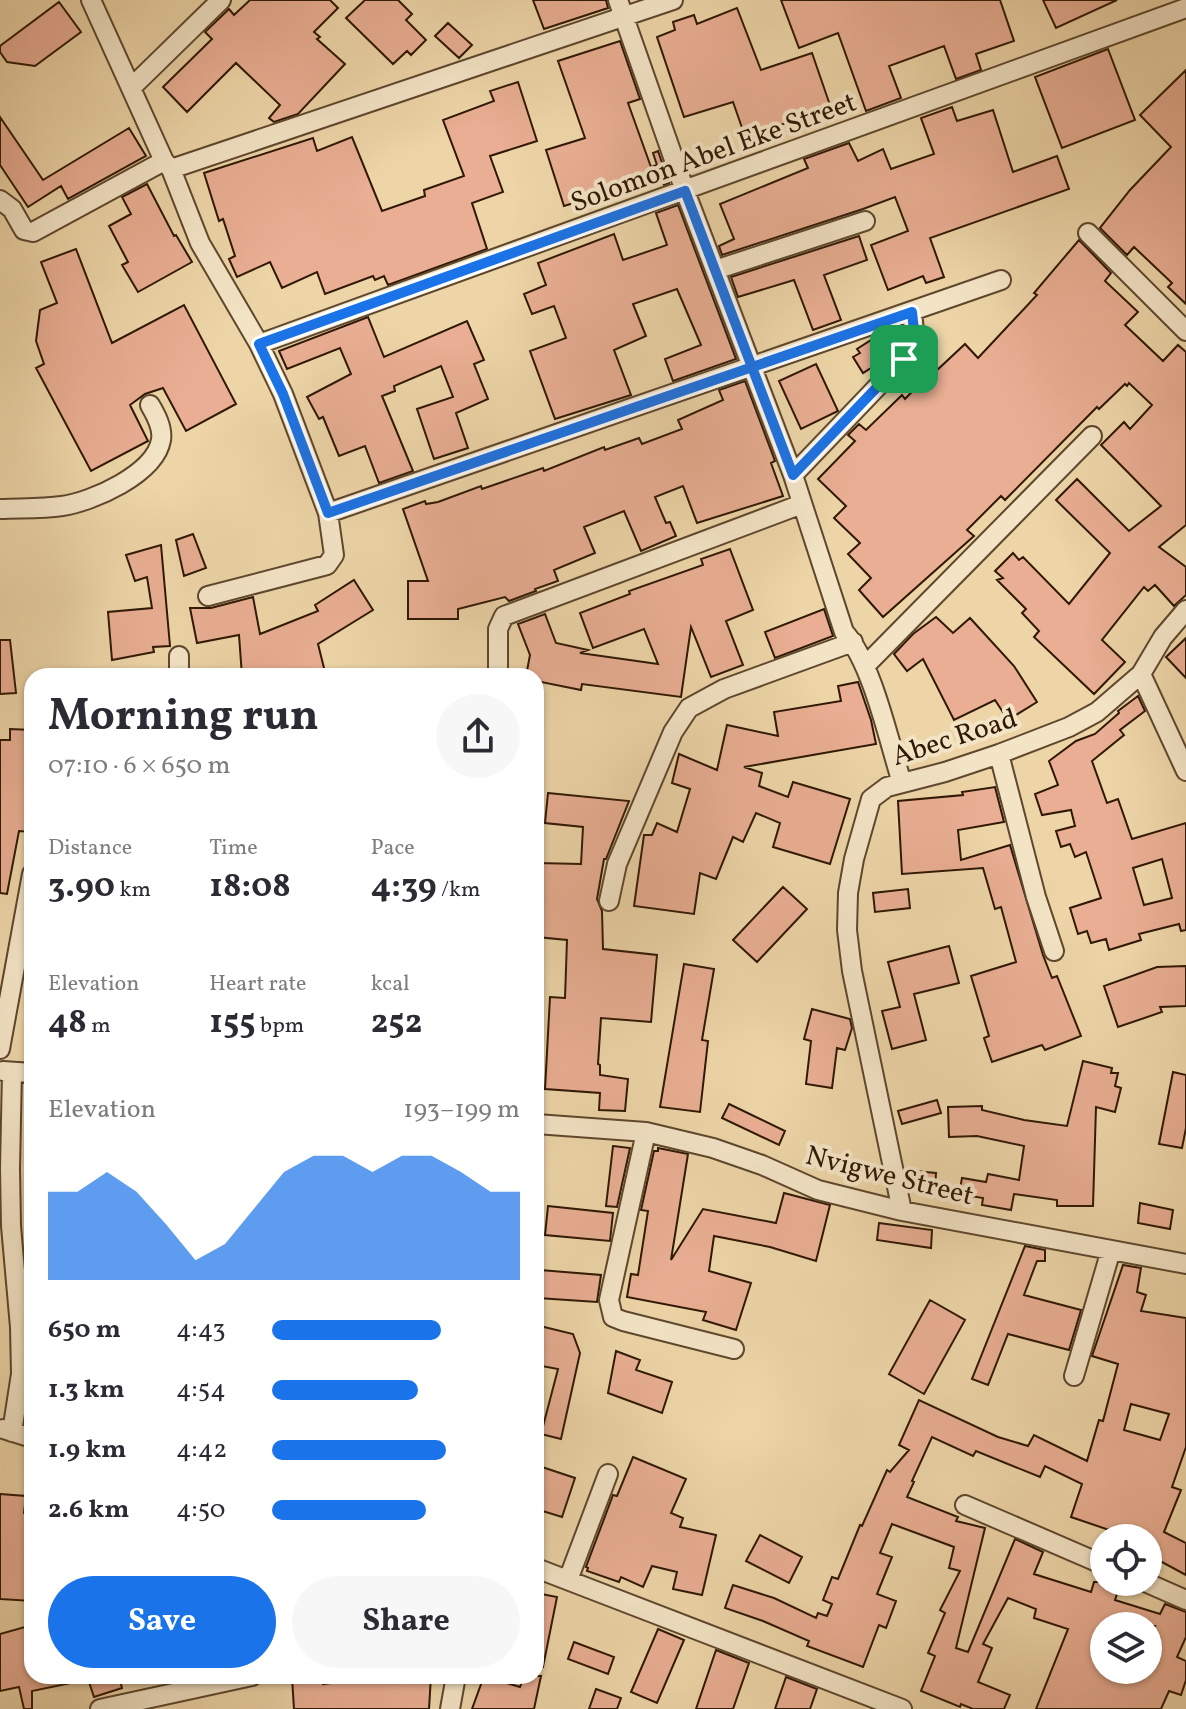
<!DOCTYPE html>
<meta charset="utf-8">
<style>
:root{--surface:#fff;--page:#f7f7f7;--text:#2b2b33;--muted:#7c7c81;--accent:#1a73e8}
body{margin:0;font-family:Vollkorn,serif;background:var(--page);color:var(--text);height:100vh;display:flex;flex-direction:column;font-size:30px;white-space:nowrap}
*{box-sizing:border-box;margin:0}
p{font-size:26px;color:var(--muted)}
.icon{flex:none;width:44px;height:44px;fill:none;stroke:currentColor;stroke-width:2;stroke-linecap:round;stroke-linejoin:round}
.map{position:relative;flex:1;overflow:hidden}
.sheet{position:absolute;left:24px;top:668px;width:520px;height:1016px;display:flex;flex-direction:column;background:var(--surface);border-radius:24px;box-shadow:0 2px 6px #0004}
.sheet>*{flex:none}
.tools{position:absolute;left:1090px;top:1524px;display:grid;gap:16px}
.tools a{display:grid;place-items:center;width:72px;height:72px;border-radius:50%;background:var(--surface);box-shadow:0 2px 6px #0004;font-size:40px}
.pin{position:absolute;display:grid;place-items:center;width:68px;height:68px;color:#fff;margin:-34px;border-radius:16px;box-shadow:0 4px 12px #0006}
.round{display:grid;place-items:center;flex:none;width:84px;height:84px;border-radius:42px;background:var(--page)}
.headline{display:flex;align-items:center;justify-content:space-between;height:136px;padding:0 24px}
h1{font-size:44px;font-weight:700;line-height:60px}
.figures{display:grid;grid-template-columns:repeat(3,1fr);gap:12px;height:136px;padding:8px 24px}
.figures div{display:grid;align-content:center}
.figures b{font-size:34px;font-weight:700}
.figures small{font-size:22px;font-weight:400}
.figures p{font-size:22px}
.chart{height:224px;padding:16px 24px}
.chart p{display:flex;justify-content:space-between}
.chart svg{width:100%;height:144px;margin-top:8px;fill:var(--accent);opacity:.7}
.button{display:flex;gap:16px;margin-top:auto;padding:16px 24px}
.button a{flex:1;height:92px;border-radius:48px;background:var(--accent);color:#fff;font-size:32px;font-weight:700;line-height:92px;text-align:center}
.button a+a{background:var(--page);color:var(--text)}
ul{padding:0 24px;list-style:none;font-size:26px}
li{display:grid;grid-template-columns:128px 96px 1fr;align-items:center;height:60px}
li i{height:20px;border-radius:10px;background:var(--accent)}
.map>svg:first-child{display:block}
</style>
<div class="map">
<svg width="1186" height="1709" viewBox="0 0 1186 1709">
<rect width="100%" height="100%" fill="#edd5a8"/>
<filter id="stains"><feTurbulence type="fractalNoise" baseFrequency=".0025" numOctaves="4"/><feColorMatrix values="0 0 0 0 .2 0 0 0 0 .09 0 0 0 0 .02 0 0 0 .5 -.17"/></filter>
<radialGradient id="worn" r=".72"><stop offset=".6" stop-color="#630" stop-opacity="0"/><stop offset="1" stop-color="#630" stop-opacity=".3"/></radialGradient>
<!-- building -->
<path fill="#e9ae93" stroke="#2f1804" stroke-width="2" fill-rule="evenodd" d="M 250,0 L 330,0 L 338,8 L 314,32 L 320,37 L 317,39 L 345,64 L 298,114 L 274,122 L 269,118 L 280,105 L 236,63 L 187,112 L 163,87 L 212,39 L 205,32 L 229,9 L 234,15 Z
M 365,0 L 398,0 L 412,14 L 406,20 L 426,40 L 411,55 L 407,51 L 393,64 L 346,18 Z
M 533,0 L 606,0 L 608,8 L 544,29 Z
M 781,0 L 1000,0 L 1014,41 L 976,54 L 981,70 L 956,79 L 944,46 L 889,66 L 901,98 L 866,111 L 838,33 L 799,48 Z
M 1043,0 L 1117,0 L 1056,28 Z
M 59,2 L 81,32 L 35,66 L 7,62 L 0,52 L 0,46 Z
M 737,8 L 761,70 L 812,53 L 831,108 L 777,126 L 779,131 L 747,142 L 733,102 L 684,117 L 657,37 L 675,30 L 673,22 L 694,15 L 697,24 Z
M 448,23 L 472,45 L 459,58 L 435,36 Z
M 620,41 L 640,99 L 628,103 L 651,167 L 657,165 L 653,153 L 658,151 L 669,183 L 664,185 L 662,179 L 609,198 L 607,193 L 564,206 L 546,150 L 585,138 L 558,61 Z
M 1108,49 L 1135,120 L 1062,148 L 1035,77 Z
M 1186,70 L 1186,304 L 1168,287 L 1172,283 L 1134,247 L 1127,255 L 1100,228 L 1130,190 L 1171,147 L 1140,115 Z
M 518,82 L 537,141 L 490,156 L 503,192 L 472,203 L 487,249 L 388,285 L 384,276 L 375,280 L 373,276 L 325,294 L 317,272 L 282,288 L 270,262 L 237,277 L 229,259 L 235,256 L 223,219 L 219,221 L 204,173 L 313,138 L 317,151 L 352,137 L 382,211 L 425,196 L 424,190 L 464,176 L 443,120 L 494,101 L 490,91 Z
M 952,107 L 957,121 L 993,110 L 1013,172 L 1057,156 L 1069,189 L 930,238 L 944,277 L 926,283 L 923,276 L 888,290 L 871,245 L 908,231 L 895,197 L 863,209 L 722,255 L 719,246 L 734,239 L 720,204 L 808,168 L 804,159 L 849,143 L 858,161 L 883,149 L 891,169 L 934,154 L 921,118 Z
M 0,117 L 43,180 L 129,128 L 146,156 L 68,199 L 61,186 L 28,207 L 0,165 Z
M 147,184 L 174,236 L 176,235 L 192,262 L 138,292 L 122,265 L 128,262 L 109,226 L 131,214 L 122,197 Z
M 678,205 L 736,359 L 673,381 L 665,359 L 701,345 L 677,289 L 633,304 L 646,336 L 614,350 L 631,395 L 555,419 L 530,351 L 566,338 L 554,306 L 532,314 L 524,294 L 546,285 L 538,263 L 614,234 L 623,260 L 667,245 L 656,213 Z
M 859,236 L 867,260 L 824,275 L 841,320 L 813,330 L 794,280 L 738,297 L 731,277 Z
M 1079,240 L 1111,273 L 1105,281 L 1138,312 L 1125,325 L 1163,361 L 1178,345 L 1186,352 L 1186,525 L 1159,547 L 1186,567 L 1186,595 L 1174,606 L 1155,585 L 1148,591 L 1144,587 L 1102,640 L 1125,662 L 1094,694 L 1034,637 L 1039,631 L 1022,613 L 1026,609 L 997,580 L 1003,578 L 995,571 L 1013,553 L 1019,560 L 1023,557 L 1069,604 L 1110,553 L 1056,500 L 1077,479 L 1129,531 L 1161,506 L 1101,445 L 1124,422 L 1130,429 L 1152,405 L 1129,383 L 1127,386 L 1125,384 L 1099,409 L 1097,407 L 1005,500 L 1001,496 L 967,530 L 974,536 L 883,617 L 859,590 L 871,578 L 848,554 L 860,543 L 834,518 L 846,506 L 818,479 L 855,441 L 848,435 L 859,424 L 866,430 L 902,395 L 905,399 L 933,370 L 935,372 L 965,344 L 978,358 L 1037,295 L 1034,293 Z
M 76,249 L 112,343 L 184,305 L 236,404 L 186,431 L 163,388 L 145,394 L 130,405 L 148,441 L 91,471 L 36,368 L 44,364 L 36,341 L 40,310 L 57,303 L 41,262 Z
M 368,317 L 384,357 L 467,321 L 484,360 L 474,364 L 488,399 L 456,413 L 468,448 L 434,459 L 417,409 L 453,397 L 441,366 L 394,386 L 395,391 L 382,396 L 413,471 L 379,483 L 365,446 L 339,456 L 323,417 L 319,419 L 307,397 L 351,374 L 340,348 L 287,369 L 279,351 Z
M 897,329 L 903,337 L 898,346 L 889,351 L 893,354 L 863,373 L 853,357 L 860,353 L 857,349 L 879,335 Z
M 816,364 L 838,411 L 801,429 L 779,381 Z
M 745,381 L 775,461 L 771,463 L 783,496 L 697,523 L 683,486 L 655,497 L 666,523 L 670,522 L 676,536 L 641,551 L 624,511 L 584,527 L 595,553 L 554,570 L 558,581 L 535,589 L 536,591 L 509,601 L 505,597 L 458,609 L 458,619 L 408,619 L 408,581 L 428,581 L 403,509 L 425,501 L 426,504 L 438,502 L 481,486 L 482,489 L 543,468 L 544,471 L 604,447 L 605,450 L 639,438 L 642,444 L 682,429 L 678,420 L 723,400 L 719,390 Z
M 193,534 L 206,568 L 184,576 L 176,540 Z
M 161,545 L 170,646 L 153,647 L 154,652 L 112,660 L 108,612 L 152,608 L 147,577 L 135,581 L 126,555 Z
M 730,549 L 753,610 L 726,621 L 743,665 L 711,677 L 691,627 L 681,697 L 582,684 L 581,690 L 536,681 L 536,676 L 526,676 L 530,655 L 518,624 L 545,614 L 556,643 L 588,650 L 580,653 L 658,664 L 644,629 L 593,648 L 580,613 L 630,594 L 629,591 L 703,565 L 701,559 Z
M 354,580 L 373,610 L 318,644 L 326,676 L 242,676 L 239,635 L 197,643 L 190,608 L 211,608 L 253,597 L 260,634 L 318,611 L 315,605 Z
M 824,609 L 833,636 L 775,658 L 765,632 Z
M 936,617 L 953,633 L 970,618 L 1014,666 L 1037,702 L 1008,720 L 995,700 L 954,720 L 923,659 L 907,671 L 894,654 L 913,634 Z
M 1186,638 L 1186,678 L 1166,657 Z
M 0,640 L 10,640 L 16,693 L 0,694 Z
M 858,682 L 871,720 L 876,744 L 744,767 L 762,773 L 759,786 L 788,797 L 793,782 L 850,799 L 830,864 L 773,847 L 780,823 L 756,813 L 743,842 L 733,837 L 716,879 L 700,873 L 694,914 L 634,906 L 644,835 L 652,835 L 657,823 L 677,832 L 690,789 L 672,783 L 679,754 L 717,770 L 727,725 L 778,736 L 774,712 L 841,701 L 838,686 Z
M 1138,696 L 1145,711 L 1120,730 L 1124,735 L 1092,761 L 1107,803 L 1118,799 L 1132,839 L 1186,823 L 1186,930 L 1181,931 L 1179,924 L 1139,934 L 1141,940 L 1109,950 L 1106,939 L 1091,943 L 1087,931 L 1078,934 L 1070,908 L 1101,898 L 1086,852 L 1075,857 L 1070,844 L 1061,847 L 1056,831 L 1075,826 L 1071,810 L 1042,815 L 1035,794 L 1058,785 L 1049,761 L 1076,741 L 1095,734 L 1119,713 L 1118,711 ZM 1162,859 L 1172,898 L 1144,905 L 1133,868 Z
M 10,729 L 32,730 L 32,832 L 19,831 L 7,894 L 0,893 L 0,740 L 10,740 Z
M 995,787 L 1004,822 L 958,830 L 961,860 L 1010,845 L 1043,955 L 1052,978 L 1057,976 L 1081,1036 L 1045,1050 L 1042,1045 L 992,1062 L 984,1038 L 989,1036 L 971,976 L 1016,962 L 1001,907 L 995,909 L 983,868 L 902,874 L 898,801 L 963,795 L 962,792 Z
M 548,793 L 629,801 L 606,859 L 604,859 L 597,899 L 602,911 L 603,949 L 657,955 L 651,1022 L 601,1018 L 598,1064 L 600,1065 L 600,1075 L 628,1079 L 625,1111 L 599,1110 L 600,1093 L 545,1089 L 550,997 L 565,998 L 567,940 L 537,937 L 542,889 L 536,889 L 537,863 L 581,864 L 583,827 L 545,823 Z
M 783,887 L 807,909 L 757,962 L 733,940 Z
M 908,889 L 910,908 L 875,912 L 873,893 Z
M 949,946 L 959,983 L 914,994 L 926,1040 L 892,1049 L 882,1011 L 900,1007 L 888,962 Z
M 684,964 L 714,969 L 702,1040 L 708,1041 L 700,1112 L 660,1107 Z
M 1186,966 L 1186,1006 L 1160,1007 L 1162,1012 L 1118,1027 L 1104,986 L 1157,967 Z
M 812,1009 L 850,1019 L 852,1028 L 845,1050 L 837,1048 L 832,1088 L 806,1084 L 811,1041 L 804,1039 Z
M 1083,1061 L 1112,1068 L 1111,1073 L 1118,1073 L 1115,1086 L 1121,1088 L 1115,1112 L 1096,1107 L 1093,1206 L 1057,1206 L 1057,1200 L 1014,1194 L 1011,1210 L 982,1205 L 983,1198 L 959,1194 L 962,1178 L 986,1182 L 988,1174 L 1019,1180 L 1024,1146 L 977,1136 L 949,1137 L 948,1107 L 982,1106 L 982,1110 L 1024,1120 L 1067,1126 Z
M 1173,1072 L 1186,1075 L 1186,1128 L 1182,1148 L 1159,1144 Z
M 937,1100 L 941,1113 L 902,1124 L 898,1111 Z
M 729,1104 L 785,1131 L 779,1145 L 722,1118 Z
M 613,1146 L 630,1148 L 617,1207 L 606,1206 Z
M 658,1148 L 688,1154 L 671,1260 L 703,1209 L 776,1223 L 784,1193 L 830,1205 L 816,1261 L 770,1247 L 714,1236 L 709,1271 L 751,1283 L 736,1330 L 703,1320 L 706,1312 L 627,1297 L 631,1274 L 638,1275 L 648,1211 L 641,1210 L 654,1151 L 658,1151 Z
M 914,1171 L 936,1173 L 935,1190 L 912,1189 Z
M 1140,1203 L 1173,1210 L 1170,1229 L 1138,1223 Z
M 548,1206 L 613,1213 L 610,1241 L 545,1235 Z
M 879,1223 L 932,1230 L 931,1248 L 877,1240 Z
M 1025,1246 L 1045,1250 L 1045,1261 L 1037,1261 L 1024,1295 L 1081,1310 L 1069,1350 L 1008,1334 L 988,1385 L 972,1379 Z
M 1123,1265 L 1141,1268 L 1137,1292 L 1146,1295 L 1141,1311 L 1186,1318 L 1186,1447 L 1172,1487 L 1181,1490 L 1164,1532 L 1186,1543 L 1186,1575 L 1151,1556 L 1148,1561 L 1148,1538 L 1115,1538 L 1118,1533 L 1071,1517 L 1082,1484 L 1045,1466 L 1040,1477 L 976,1451 L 973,1456 L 932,1437 L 912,1481 L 914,1482 L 907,1497 L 958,1517 L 956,1521 L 985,1528 L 956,1648 L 968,1652 L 1015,1539 L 1043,1552 L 1034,1574 L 1091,1592 L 1094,1582 L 1121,1582 L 1115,1600 L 1160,1614 L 1165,1604 L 1186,1612 L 1186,1637 L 1177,1657 L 1186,1661 L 1186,1680 L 1181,1695 L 1169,1691 L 1161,1709 L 1036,1709 L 1068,1629 L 1034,1618 L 1036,1609 L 1008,1598 L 983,1644 L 992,1648 L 978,1682 L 1010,1695 L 1004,1709 L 973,1709 L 961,1704 L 960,1707 L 921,1691 L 935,1656 L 928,1653 L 945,1613 L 940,1610 L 960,1571 L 949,1568 L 954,1547 L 892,1524 L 880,1553 L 892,1557 L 877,1594 L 896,1601 L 886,1628 L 879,1625 L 863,1667 L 807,1646 L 809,1641 L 763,1621 L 725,1608 L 733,1585 L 774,1598 L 816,1618 L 818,1613 L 827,1616 L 832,1604 L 823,1600 L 832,1577 L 838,1579 L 860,1525 L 862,1526 L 887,1470 L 890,1472 L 909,1450 L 899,1445 L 919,1400 L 998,1437 L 1028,1446 L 1034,1435 L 1087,1461 L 1099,1420 L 1103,1421 L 1118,1364 L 1092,1356 ZM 1131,1404 L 1169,1414 L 1160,1440 L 1124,1430 ZM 1104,1626 L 1155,1626 L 1148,1643 L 1148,1670 L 1104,1670 Z
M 540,1270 L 601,1275 L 597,1302 L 538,1298 Z
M 930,1300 L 965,1320 L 924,1394 L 889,1374 Z
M 540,1326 L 573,1334 L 580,1353 L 561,1439 L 541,1434 L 558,1369 L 536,1365 L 536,1344 Z
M 616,1351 L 640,1360 L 636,1370 L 672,1382 L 662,1413 L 608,1393 Z
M 633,1457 L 686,1479 L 671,1513 L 683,1518 L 680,1527 L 716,1535 L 702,1595 L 673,1589 L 677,1572 L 652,1566 L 643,1587 L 621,1577 L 619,1582 L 587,1571 L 588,1568 L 586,1567 L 613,1495 L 617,1496 Z
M 536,1465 L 575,1478 L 562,1517 L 536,1509 Z
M 0,1494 L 26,1496 L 24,1513 L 32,1514 L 32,1601 L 0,1599 Z
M 760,1535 L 802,1557 L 789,1583 L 746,1561 Z
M 536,1593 L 557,1597 L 543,1667 L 536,1666 Z
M 32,1625 L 32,1676 L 71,1676 L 71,1683 L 32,1691 L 32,1709 L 24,1709 L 19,1687 L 0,1691 L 0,1634 Z
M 658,1629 L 684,1640 L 657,1703 L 631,1692 Z
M 574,1642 L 614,1657 L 608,1674 L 568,1659 Z
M 716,1650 L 749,1663 L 733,1709 L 696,1709 Z
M 87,1676 L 119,1676 L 122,1688 L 94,1697 Z
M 322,1676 L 323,1684 L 380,1676 L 431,1676 L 429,1709 L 294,1709 L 292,1678 Z
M 484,1676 L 520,1687 L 524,1676 L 541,1676 L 534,1709 L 472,1709 Z
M 786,1677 L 817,1689 L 810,1709 L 775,1709 Z
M 596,1689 L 621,1698 L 617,1709 L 589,1709 Z"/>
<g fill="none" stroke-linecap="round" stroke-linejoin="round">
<defs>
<path id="minor" d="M 91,0 L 164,161 L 171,169 L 200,243 L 259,344 L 283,394 L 328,513 L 334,555 L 327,565 L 208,596
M 618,0 L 685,191 L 793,475 L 844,632 C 872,662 889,742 902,783
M 132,87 L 221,0
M 171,169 L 673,0
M 0,200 L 12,209 L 24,230 L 33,232 L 164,161
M 1088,233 L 1186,331
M 715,270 L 865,221
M 259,344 L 1186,8
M 793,475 L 904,359 L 915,340 L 912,312
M 0,509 C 20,508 42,509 62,506 C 92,502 155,474 161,440 C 163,428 156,415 150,405
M 328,513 L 1001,280
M 179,656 L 179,676
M 865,666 L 1092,436
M 1141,674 L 1186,771
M 498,676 L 498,629 L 504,616 L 802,504
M 999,754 L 1036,897 L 1054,951
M 609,901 L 617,864 L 673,732 L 689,708 L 724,689 L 853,642
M 0,1049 L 32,874
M 3,1071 L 32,1073
M 536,1124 L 646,1132 L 713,1148 L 762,1165 L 818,1190 L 902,1211 L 1186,1264
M 646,1132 L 609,1300 L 613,1317 L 623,1321 L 734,1349
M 902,1211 L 852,971 L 847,930 L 848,893 L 854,859 L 871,799 L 887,787 L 945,772 L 999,754 L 1069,727 L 1097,712 L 1141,674 L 1163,637 L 1186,610
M 1074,1376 L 1111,1250
M 3,1429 L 32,1438
M 12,1432 L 21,1374 L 20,1327 L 11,1226 L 10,1168 L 12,1072
M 965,1505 L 1104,1565
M 536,1568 L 902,1709
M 568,1580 L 608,1474
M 1145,1582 L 1186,1600
M 100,1709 L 252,1676
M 450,1709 L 456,1676"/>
</defs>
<!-- minor casing -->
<use href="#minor" stroke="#5e472d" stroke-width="22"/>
<!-- minor -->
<use href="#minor" stroke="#f3e4c6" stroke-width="18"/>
</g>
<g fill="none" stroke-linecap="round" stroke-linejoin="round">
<defs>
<path id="route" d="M 904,359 L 915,340 L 912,312 L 328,513 L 283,394 L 259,344 L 685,191 C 721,286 757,381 793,475 L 904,359"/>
</defs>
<!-- route casing -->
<use href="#route" stroke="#fff" stroke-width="16"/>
<!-- route -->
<use href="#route" stroke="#1a73e8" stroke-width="10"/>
</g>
<g text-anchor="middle" stroke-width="8" stroke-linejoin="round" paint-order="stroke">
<!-- street labels -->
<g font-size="28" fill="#2f1804" stroke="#f3e4c6">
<text transform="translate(713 151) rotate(-20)" y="10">Solomon Abel Eke Street</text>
<text transform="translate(954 736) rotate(-18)" y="10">Abec Road</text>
<text transform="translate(890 1174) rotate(14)" y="10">Nvigwe Street</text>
</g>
</g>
<rect width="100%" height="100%" filter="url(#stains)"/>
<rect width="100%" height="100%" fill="url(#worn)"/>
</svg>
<div class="tools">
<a><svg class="icon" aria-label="locate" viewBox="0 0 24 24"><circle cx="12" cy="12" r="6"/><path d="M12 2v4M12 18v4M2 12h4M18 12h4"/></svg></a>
<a><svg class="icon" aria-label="layers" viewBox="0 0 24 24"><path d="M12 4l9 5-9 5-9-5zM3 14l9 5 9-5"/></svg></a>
</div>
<div class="pin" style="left:904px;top:359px;background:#1e9e55"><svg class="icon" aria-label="arrive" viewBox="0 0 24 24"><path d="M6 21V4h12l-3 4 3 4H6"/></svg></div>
<section class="sheet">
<div class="headline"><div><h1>Morning run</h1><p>07:10 · 6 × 650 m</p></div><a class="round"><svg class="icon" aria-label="share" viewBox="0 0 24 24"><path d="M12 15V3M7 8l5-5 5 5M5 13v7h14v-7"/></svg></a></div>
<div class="figures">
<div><p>Distance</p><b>3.90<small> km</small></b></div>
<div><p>Time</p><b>18:08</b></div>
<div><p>Pace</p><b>4:39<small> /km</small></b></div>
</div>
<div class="figures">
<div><p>Elevation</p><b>48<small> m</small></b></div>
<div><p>Heart rate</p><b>155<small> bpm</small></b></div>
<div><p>kcal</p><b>252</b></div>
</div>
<div class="chart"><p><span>Elevation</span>193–199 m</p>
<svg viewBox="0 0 160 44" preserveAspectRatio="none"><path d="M0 44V17L10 17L20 11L30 17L40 27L50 38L60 33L70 22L80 11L90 6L100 6L110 11L120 6L130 6L140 11L150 17L160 17V44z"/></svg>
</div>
<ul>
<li><b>650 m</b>4:43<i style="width:68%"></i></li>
<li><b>1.3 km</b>4:54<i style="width:59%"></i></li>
<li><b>1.9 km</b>4:42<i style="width:70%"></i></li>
<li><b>2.6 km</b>4:50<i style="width:62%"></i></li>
</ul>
<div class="button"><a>Save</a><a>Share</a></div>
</section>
</div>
